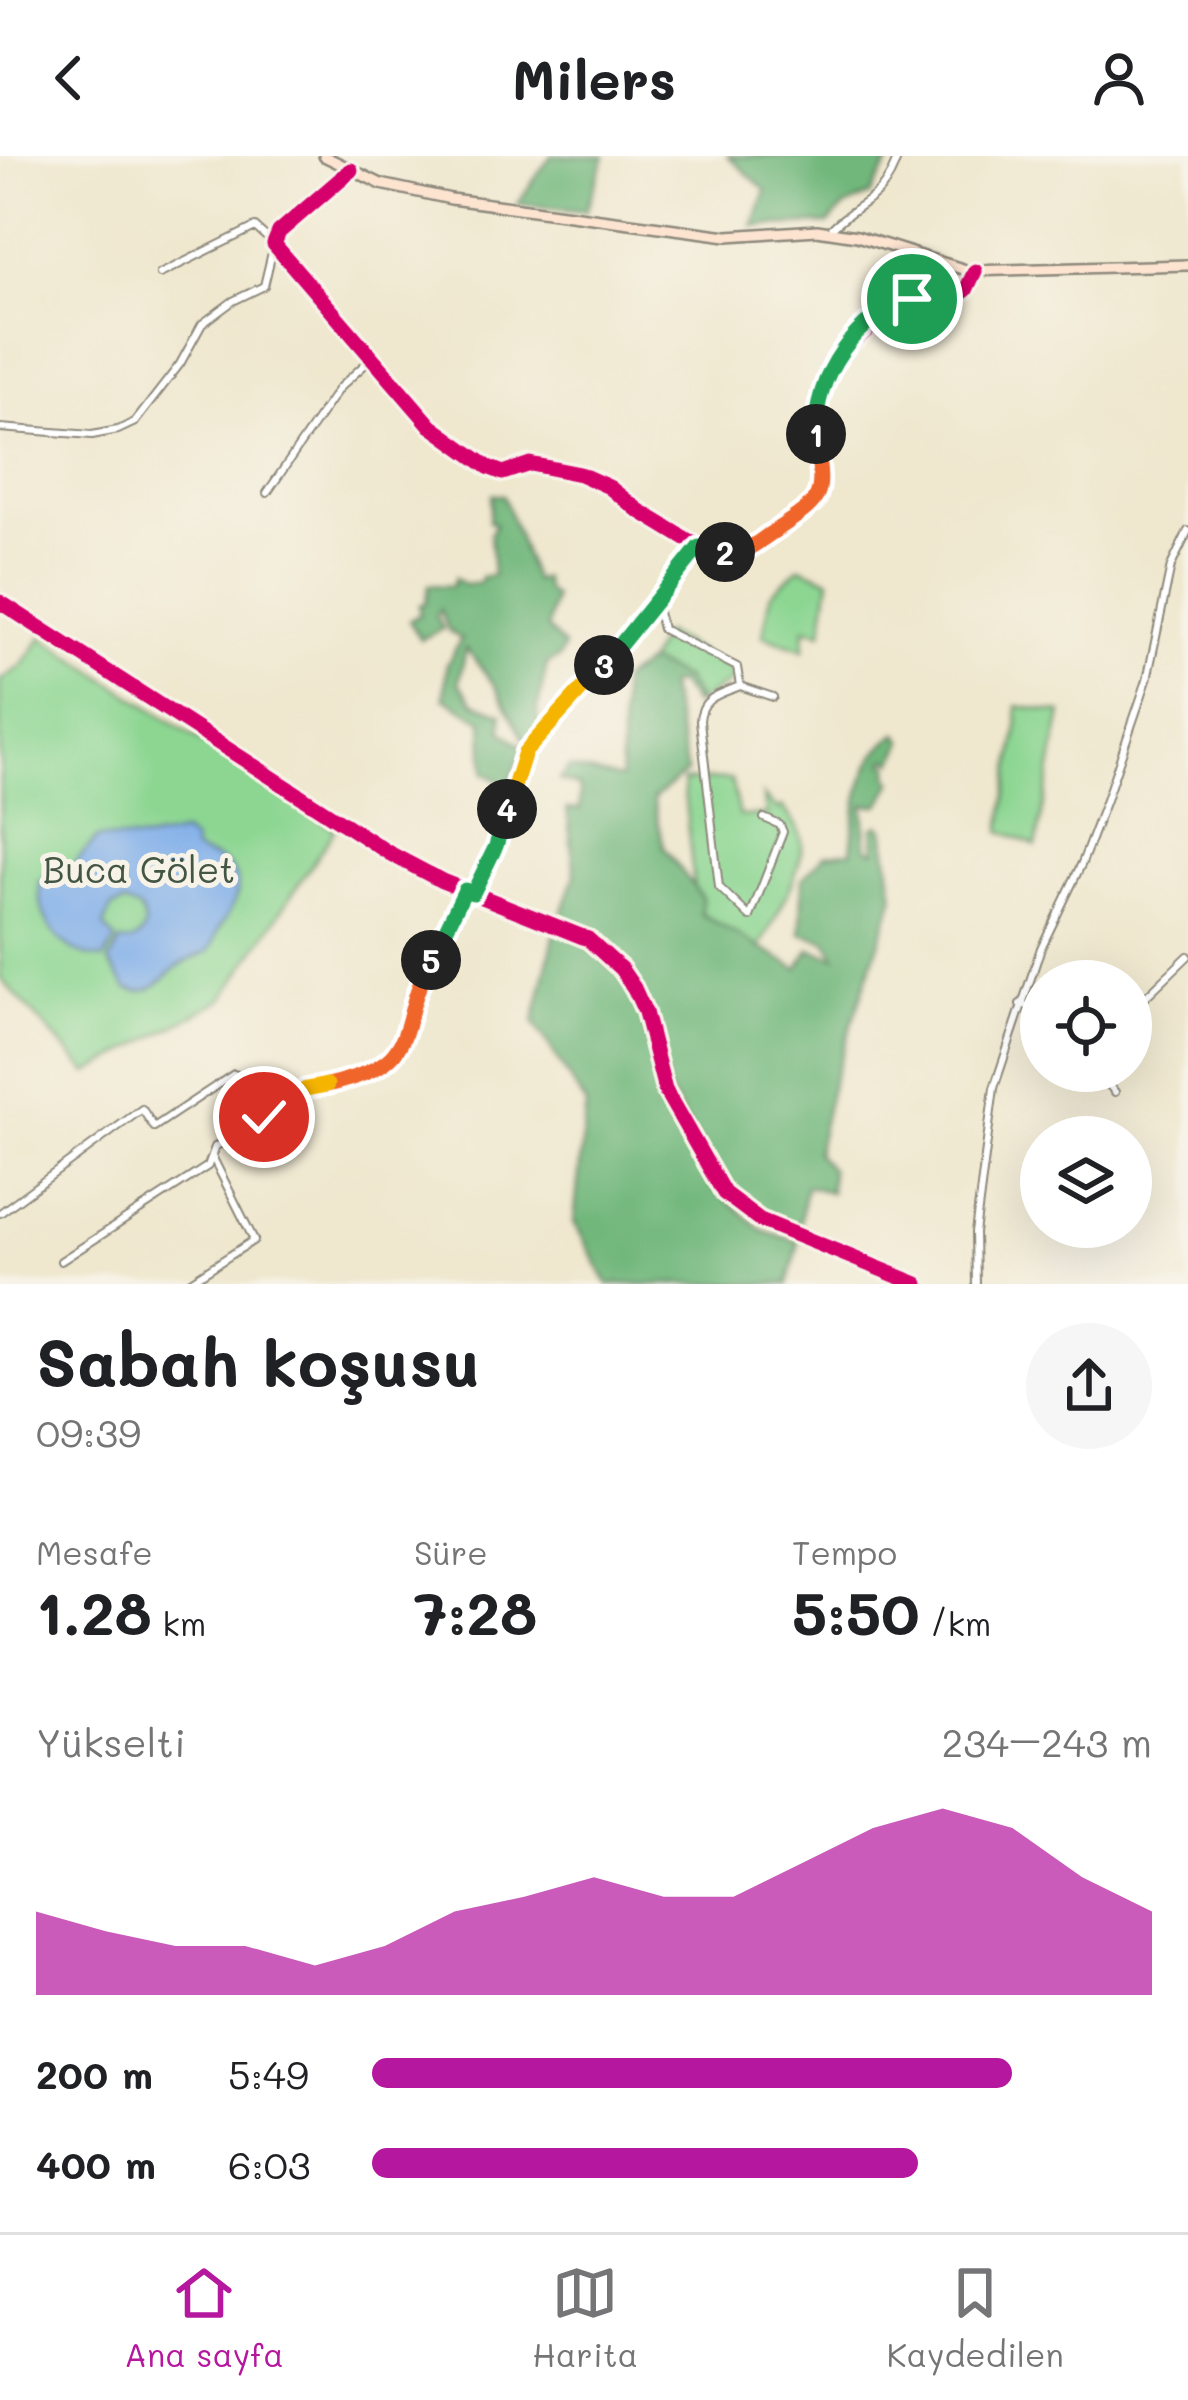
<!DOCTYPE html>
<html lang="tr">
<meta charset="utf-8">
<style>
:root{--surface:#fff;--page:#f6f6f6;--text:#202124;--muted:#757577;--line:#e0e0e0;--accent:#b5179e}
body{margin:0;font-family:Mali,sans-serif;background:var(--page);color:var(--text);height:100vh;display:flex;flex-direction:column;font-size:45px;white-space:nowrap}
*{box-sizing:border-box;margin:0}
p{font-size:39px;color:var(--muted)}
.icon{flex:none;width:66px;height:66px;fill:none;stroke:currentColor;stroke-width:2;stroke-linecap:round;stroke-linejoin:round}
.map{position:relative;height:1128px;overflow:hidden}
.details{display:flex;flex-direction:column;background:var(--surface);flex:1}
.details>*{flex:none}
.fabs{position:absolute;left:1020px;top:804px;display:grid;gap:24px}
.fabs a{display:grid;place-items:center;width:132px;height:132px;border-radius:50%;background:var(--surface);box-shadow:0 12px 48px #0002;font-size:60px}
.pin{position:absolute;display:grid;place-items:center;width:102px;height:102px;color:#fff;margin:-51px;border:6px solid #fff;border-radius:50%;box-shadow:0 3px 12px #0007}
.km{position:absolute;width:60px;height:60px;margin:-30px;border-radius:50%;background:#222;color:#fff;font-size:33px;line-height:60px;text-align:center}
.round{display:grid;place-items:center;flex:none;width:126px;height:126px;border-radius:63px;background:var(--page)}
.summary{display:flex;align-items:center;justify-content:space-between;height:204px;padding:0 36px}
h1{font-size:66px;font-weight:800;line-height:90px}
.stats{display:grid;grid-template-columns:repeat(3,1fr);gap:18px;height:204px;padding:12px 36px}
.stats div{display:grid;align-content:center}
.stats b{font-size:60px;font-weight:800}
.stats small{font-size:33px;font-weight:400}
.stats p{font-size:33px}
.chart{height:336px;padding:24px 36px}
.chart p{display:flex;justify-content:space-between}
.chart svg{width:100%;height:216px;margin-top:12px;fill:var(--accent);opacity:.7}
ul{padding:0 36px;list-style:none;font-size:39px}
li{display:grid;grid-template-columns:192px 144px 1fr;align-items:center;height:90px}
li i{height:30px;border-radius:15px;background:var(--accent)}
header{display:flex;justify-content:space-between;align-items:center;height:156px;padding:0 36px;background:var(--surface);font-size:54px;font-weight:800}
.tabs{display:flex;justify-content:space-around;align-items:center;height:168px;border-top:3px solid var(--line);background:var(--surface);font-size:33px;color:var(--muted)}
.tabs a{display:grid;justify-items:center;gap:6px}
.tabs .current{color:var(--accent)}
.map>svg:first-child{display:block}
</style>
<header><svg class="icon" aria-label="back" viewBox="0 0 24 24"><path d="M15 5l-7 7 7 7"/></svg>Milers<svg class="icon" aria-label="person" viewBox="0 0 24 24"><circle cx="12" cy="8" r="4"/><path d="M4 21q1-7 8-7t8 7"/></svg></header>
<div class="map">
<svg width="1188" height="1128" viewBox="0 0 1188 1128">
<rect width="100%" height="100%" fill="#f7f3e8"/>
<filter id="ink" filterUnits="userSpaceOnUse"><feTurbulence type="fractalNoise" baseFrequency=".00833" numOctaves="2"/><feDisplacementMap in="SourceGraphic" scale="24" xChannelSelector="R" yChannelSelector="G"/><feConvolveMatrix kernelMatrix="1 2 1 2 8 2 1 2 1" color-interpolation-filters="sRGB"/></filter>
<filter id="wash" filterUnits="userSpaceOnUse"><feTurbulence type="fractalNoise" baseFrequency=".004" numOctaves="4" result="noise"/><feDisplacementMap in="SourceGraphic" scale="48" xChannelSelector="R" yChannelSelector="G"/><feGaussianBlur stdDeviation="2.7" result="paint"/><feColorMatrix in="noise" values="0 0 0 0 0 0 0 0 0 0 0 0 0 0 0 0 0 1.4 0 .05"/><feComposite in="paint" operator="in"/></filter>
<g filter="url(#wash)">
<rect width="100%" height="100%" fill="#efe7ce"/>
<!-- green -->
<path fill="#8cd692" stroke="#5c805e" stroke-width="3" d="M 800,411 L 830,423 L 822,476 L 805,472 L 804,494 L 763,480 L 771,438 Z
M 664,477 L 729,512 L 733,524 L 698,546 L 685,523 L 648,506 Z
M 42,481 L 335,673 L 223,843 L 88,917 L 0,822 L 0,525 L 22,510 Z
M 1017,550 L 1062,557 L 1036,690 L 1001,675 L 1018,570 Z
M 731,623 L 739,660 L 767,659 L 763,640 L 778,654 L 782,651 C 792,663 804,677 802,693 C 797,726 775,762 760,792 L 701,757 L 702,742 L 694,732 L 683,625 Z"/>
<!-- forest -->
<path fill="#71b77c" stroke="#4e7154" stroke-width="3" d="M 551,0 L 605,0 L 586,55 L 517,48 Z
M 728,0 L 893,0 L 870,39 L 844,52 L 828,68 L 753,70 L 766,35 Z
M 492,339 L 503,339 L 534,425 L 543,422 L 546,435 L 554,441 L 547,472 L 564,491 L 559,502 L 547,508 L 537,555 L 539,571 L 529,583 L 524,583 L 496,531 L 466,492 L 459,527 L 474,547 L 502,557 L 502,575 L 524,591 L 508,630 L 485,617 L 483,565 L 444,542 L 447,508 L 461,483 L 449,475 L 440,454 L 436,460 L 443,473 L 421,483 L 409,465 L 420,458 L 419,449 L 425,447 L 429,429 L 452,430 L 455,422 L 464,429 L 480,427 L 481,421 L 493,419 L 490,377 L 495,368 L 489,365 Z
M 648,506 L 685,523 L 698,546 L 695,549 L 678,527 L 668,529 L 687,616 L 653,643 L 664,691 L 702,742 L 701,758 L 798,813 L 810,793 L 836,801 L 827,785 L 801,777 L 802,723 L 825,699 L 851,695 C 856,655 858,600 898,578 L 904,585 L 894,606 L 887,602 L 884,605 L 890,610 L 889,621 L 893,626 L 880,649 L 864,649 L 866,692 L 875,695 L 873,672 L 879,669 L 884,673 L 894,742 L 832,927 L 816,997 L 831,1014 L 830,1036 L 806,1030 L 799,1075 L 757,1060 L 727,1034 L 668,933 L 649,854 L 636,827 L 585,776 L 560,764 L 575,719 L 567,653 L 580,654 L 580,631 L 559,624 L 569,612 L 621,623 L 621,525 Z
M 556,772 L 582,786 L 619,817 L 642,858 L 660,936 L 711,1030 L 762,1074 L 799,1086 L 788,1128 L 608,1128 L 574,1066 L 586,949 L 534,866 Z"/>
<!-- water -->
<path fill="#7faee9" stroke="#556c8a" stroke-width="3" d="M 182,677 L 193,685 L 194,694 C 205,701 218,700 228,710 C 248,729 232,753 221,769 C 215,777 215,787 209,795 C 200,800 188,803 180,809 C 159,823 156,841 127,833 L 109,806 L 120,786 C 142,788 150,772 140,754 L 125,747 L 111,752 L 104,771 L 116,784 L 104,803 C 62,800 37,765 40,725 L 71,711 L 97,682 L 145,684 Z"/>
</g>
<g filter="url(#ink)">
<g fill="none" stroke-linecap="round" stroke-linejoin="round">
<defs>
<path id="street" d="M 351,14 L 279,76 L 274,88 L 431,270 L 488,311 L 503,317 L 530,308 L 580,318 L 609,331 L 638,354 L 699,391 L 719,395 L 747,396 L 817,345 L 821,332 L 818,247 L 837,199 L 899,147 L 959,139 L 966,134 L 975,115
M 830,74 C 861,42 882,49 898,0
M 0,272 L 92,279 L 118,274 L 135,266 L 180,208 L 202,168 L 233,145 L 264,130 L 274,88 L 255,71 L 160,118
M 267,337 L 339,232 L 372,202
M 656,448 L 662,473 L 737,511 L 740,530 L 773,541
M 740,530 C 720,538 701,541 700,565 L 719,731 L 750,761 L 783,676 L 780,669 L 764,662
M 473,737 L 495,690 L 525,596 L 537,578 L 569,551 L 624,487 L 699,391
M 1020,848 L 1041,853
M 1131,855 L 1188,800
M 1097,915 L 1115,936
M 0,1057 L 142,953 L 154,971 L 234,918 L 244,922 L 264,961
M 61,1105 L 208,1010 L 215,991 L 294,940 L 358,922 L 386,907 L 405,881 L 418,829 L 465,734
M 186,1128 L 254,1084 L 213,1002
M 976,1128 L 975,1077 L 994,932 L 1041,792 L 1082,707 L 1106,644 L 1147,524 L 1171,410 L 1188,375"/>
<path id="secondary" d="M 324,0 L 381,28 L 451,43 L 727,80 L 817,74 L 857,80 L 969,115 L 1188,109
M 0,446 L 389,697 L 442,725 L 588,783 L 621,813 L 634,832 L 645,856 L 665,934 L 724,1037 L 760,1064 L 917,1128"/>
</defs>
<!-- street casing -->
<use href="#street" stroke="#8d897c" stroke-width="10"/>
<!-- secondary casing -->
<use href="#secondary" stroke="#8d897c" stroke-width="14"/>
<!-- street -->
<use href="#street" stroke="#fff" stroke-width="6"/>
<!-- secondary -->
<use href="#secondary" stroke="#fde4d1" stroke-width="9"/>
<defs>
<path id="cycleway" d="M 351,14 L 279,76 L 274,88 L 431,270 L 488,311 L 503,317 L 530,308 L 580,318 L 609,331 L 638,354 L 699,391 L 719,395 L 747,396 L 817,345 L 821,332 L 818,247 L 837,199 L 899,147 L 959,139 L 966,134 L 975,115
M 0,446 L 389,697 L 442,725 L 588,783 L 621,813 L 634,832 L 645,856 L 665,934 L 724,1037 L 760,1064 L 917,1128"/>
</defs>
<!-- cycleway casing -->
<use href="#cycleway" stroke="#f7f3e8" stroke-width="22"/>
<!-- cycleway -->
<use href="#cycleway" stroke="#d6006c" stroke-width="15"/>
</g>
</g>
<g fill="none" stroke-linecap="round" stroke-linejoin="round" filter="url(#ink)">
<defs>
<path id="split-1" d="M 816,278 C 815,219 855,160 912,143"/>
<path id="split-2" d="M 725,396 C 752,396 755,387 776,374 C 830,339 821,340 816,278"/>
<path id="split-3" d="M 604,509 L 699,391 L 725,396"/>
<path id="split-4" d="M 507,653 L 525,596 L 604,509"/>
<path id="split-5" d="M 431,804 L 465,734 L 473,737 L 496,690 L 507,653"/>
<path id="split-6" d="M 327,929 C 427,906 393,875 431,804"/>
<path id="split-7" d="M 264,961 L 306,933 L 327,929"/>
</defs>
<!-- split-1 casing -->
<use href="#split-1" stroke="#fff" stroke-width="24"/>
<!-- split-2 casing -->
<use href="#split-2" stroke="#fff" stroke-width="24"/>
<!-- split-3 casing -->
<use href="#split-3" stroke="#fff" stroke-width="24"/>
<!-- split-4 casing -->
<use href="#split-4" stroke="#fff" stroke-width="24"/>
<!-- split-5 casing -->
<use href="#split-5" stroke="#fff" stroke-width="24"/>
<!-- split-6 casing -->
<use href="#split-6" stroke="#fff" stroke-width="24"/>
<!-- split-7 casing -->
<use href="#split-7" stroke="#fff" stroke-width="24"/>
<!-- split-1 -->
<use href="#split-1" stroke="#22a559" stroke-width="15"/>
<!-- split-2 -->
<use href="#split-2" stroke="#f0652b" stroke-width="15"/>
<!-- split-3 -->
<use href="#split-3" stroke="#22a559" stroke-width="15"/>
<!-- split-4 -->
<use href="#split-4" stroke="#f5b400" stroke-width="15"/>
<!-- split-5 -->
<use href="#split-5" stroke="#22a559" stroke-width="15"/>
<!-- split-6 -->
<use href="#split-6" stroke="#f0652b" stroke-width="15"/>
<!-- split-7 -->
<use href="#split-7" stroke="#f5b400" stroke-width="15"/>
</g>
<g text-anchor="middle" stroke-width="10" stroke-linejoin="round" paint-order="stroke">
<!-- park labels -->
<g font-size="36" fill="#435645" stroke="#f7f3e8">
<text x="139" y="727">Buca Gölet</text>
</g>
</g>
</svg>
<div class="fabs">
<a><svg class="icon" aria-label="locate" viewBox="0 0 24 24"><circle cx="12" cy="12" r="6"/><path d="M12 2v4M12 18v4M2 12h4M18 12h4"/></svg></a>
<a><svg class="icon" aria-label="layers" viewBox="0 0 24 24"><path d="M12 4l9 5-9 5-9-5zM3 14l9 5 9-5"/></svg></a>
</div>
<div class="pin" style="left:912px;top:143px;background:#1e9e55"><svg class="icon" aria-label="arrive" viewBox="0 0 24 24"><path d="M6 21V4h12l-3 4 3 4H6"/></svg></div>
<div class="pin" style="left:264px;top:961px;background:#d93025"><svg class="icon" aria-label="check" viewBox="0 0 24 24"><path d="M5 12l5 5 9-10"/></svg></div>
<b class="km" style="left:816px;top:278px">1</b>
<b class="km" style="left:725px;top:396px">2</b>
<b class="km" style="left:604px;top:509px">3</b>
<b class="km" style="left:507px;top:653px">4</b>
<b class="km" style="left:431px;top:804px">5</b>
</div>
<section class="details">
<div class="summary"><div><h1>Sabah koşusu</h1><p>09:39</p></div><a class="round"><svg class="icon" aria-label="share" viewBox="0 0 24 24"><path d="M12 15V3M7 8l5-5 5 5M5 13v7h14v-7"/></svg></a></div>
<div class="stats">
<div><p>Mesafe</p><b>1.28<small> km</small></b></div>
<div><p>Süre</p><b>7:28</b></div>
<div><p>Tempo</p><b>5:50<small> /km</small></b></div>
</div>
<div class="chart"><p><span>Yükselti</span>234–243 m</p>
<svg viewBox="0 0 160 44" preserveAspectRatio="none"><path d="M0 44V27L10 31L20 34L30 34L40 38L50 34L60 27L70 24L80 20L90 24L100 24L110 17L120 10L130 6L140 10L150 20L160 27V44z"/></svg>
</div>
<ul>
<li><b>200 m</b>5:49<i style="width:82%"></i></li>
<li><b>400 m</b>6:03<i style="width:70%"></i></li>
</ul>
</section>
<nav class="tabs">
<a class="current"><svg class="icon" aria-label="home" viewBox="0 0 24 24"><path d="M3 11l9-7 9 7M6 9v11h12V9"/></svg>Ana sayfa</a>
<a><svg class="icon" aria-label="map" viewBox="0 0 24 24"><path d="M3 6l6-2 6 2 6-2v14l-6 2-6-2-6 2zM9 4v14M15 6v14"/></svg>Harita</a>
<a><svg class="icon" aria-label="saved" viewBox="0 0 24 24"><path d="M7 4h10v16l-5-4-5 4z"/></svg>Kaydedilen</a>
</nav>
